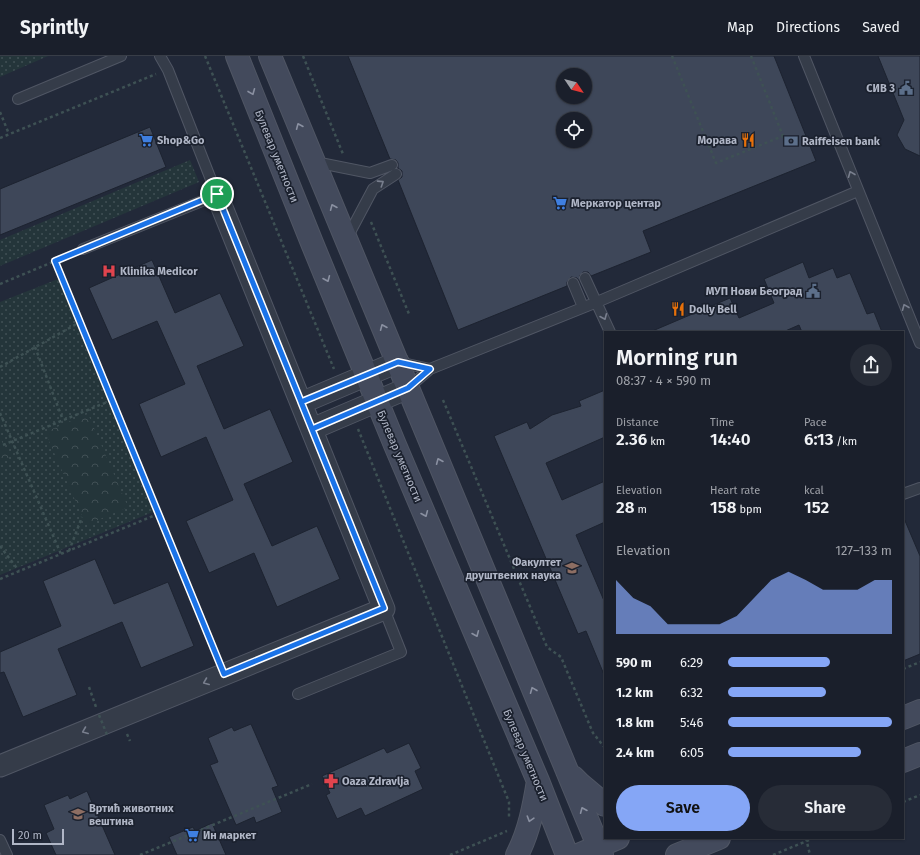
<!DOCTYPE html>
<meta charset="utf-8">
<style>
:root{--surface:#1a1f2b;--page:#272c37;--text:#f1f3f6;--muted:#9fa2a9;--line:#383d47;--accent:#85a6f6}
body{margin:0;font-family:"Fira Sans",sans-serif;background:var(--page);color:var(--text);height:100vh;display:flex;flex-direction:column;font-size:15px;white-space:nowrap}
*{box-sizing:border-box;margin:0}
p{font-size:13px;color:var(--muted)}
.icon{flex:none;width:22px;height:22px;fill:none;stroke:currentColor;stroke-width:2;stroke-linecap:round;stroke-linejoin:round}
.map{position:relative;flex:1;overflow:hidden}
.panel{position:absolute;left:604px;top:275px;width:300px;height:508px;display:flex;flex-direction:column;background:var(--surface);border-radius:0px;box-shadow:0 1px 3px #0004,0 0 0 1px var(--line)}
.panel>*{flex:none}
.needle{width:26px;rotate:125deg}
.controls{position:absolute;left:556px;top:12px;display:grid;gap:8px}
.controls a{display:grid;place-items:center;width:36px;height:36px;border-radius:50%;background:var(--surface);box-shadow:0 1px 3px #0004,0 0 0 1px var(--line);font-size:20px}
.scale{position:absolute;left:12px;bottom:10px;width:52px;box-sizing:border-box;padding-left:4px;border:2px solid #b0b6c6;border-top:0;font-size:11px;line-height:14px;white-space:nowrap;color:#b0b6c6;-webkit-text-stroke:3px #1b212e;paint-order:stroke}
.pin{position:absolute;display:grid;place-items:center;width:34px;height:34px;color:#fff;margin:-17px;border:2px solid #fff;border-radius:50%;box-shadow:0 1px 4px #0007}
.round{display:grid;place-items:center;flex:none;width:42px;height:42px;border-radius:21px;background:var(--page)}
.overview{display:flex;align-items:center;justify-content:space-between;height:68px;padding:0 12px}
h1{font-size:22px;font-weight:600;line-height:30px}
.metrics{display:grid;grid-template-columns:repeat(3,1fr);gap:6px;height:68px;padding:4px 12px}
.metrics div{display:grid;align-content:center}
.metrics b{font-size:17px;font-weight:600}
.metrics small{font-size:11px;font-weight:400}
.metrics p{font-size:11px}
.chart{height:112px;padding:8px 12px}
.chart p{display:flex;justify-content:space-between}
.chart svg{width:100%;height:72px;margin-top:4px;fill:var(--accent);opacity:.7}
.button{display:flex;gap:8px;margin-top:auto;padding:8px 12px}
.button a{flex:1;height:46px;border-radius:24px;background:var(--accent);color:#111;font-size:16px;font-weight:600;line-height:46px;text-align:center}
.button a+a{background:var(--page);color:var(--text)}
ul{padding:0 12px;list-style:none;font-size:13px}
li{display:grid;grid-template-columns:64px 48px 1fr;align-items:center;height:30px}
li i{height:10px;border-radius:5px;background:var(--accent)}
header{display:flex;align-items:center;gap:24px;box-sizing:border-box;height:56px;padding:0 20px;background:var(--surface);border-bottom:1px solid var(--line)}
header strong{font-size:19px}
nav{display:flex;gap:22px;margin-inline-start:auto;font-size:14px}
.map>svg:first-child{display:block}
</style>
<header>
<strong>Sprintly</strong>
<nav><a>Map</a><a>Directions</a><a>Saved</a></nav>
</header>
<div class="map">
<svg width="920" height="799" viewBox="0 0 920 799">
<defs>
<pattern id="grass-dots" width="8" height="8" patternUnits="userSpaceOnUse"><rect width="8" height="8" fill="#24353a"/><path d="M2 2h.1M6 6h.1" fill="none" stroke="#415055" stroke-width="1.8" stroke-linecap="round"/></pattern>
<pattern id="forest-crowns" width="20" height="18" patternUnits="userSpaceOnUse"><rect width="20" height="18" fill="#24353a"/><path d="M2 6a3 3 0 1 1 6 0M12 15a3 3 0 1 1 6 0" fill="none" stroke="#415055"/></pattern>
</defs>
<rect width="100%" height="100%" fill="#222939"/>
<!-- grass -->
<path fill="url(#grass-dots)" d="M 0,0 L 48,0 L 0,21 Z
M 190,104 L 199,126 L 0,210 L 0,184 Z
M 58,223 L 153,456 L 0,519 L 0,246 Z"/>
<!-- forest -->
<path fill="url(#forest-crowns)" d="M 88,358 L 128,451 L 86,469 L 45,376 Z
M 0,381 L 9,402 L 0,406 Z"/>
<!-- building -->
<path fill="#3e4759" stroke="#1d2330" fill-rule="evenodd" d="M 348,0 L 774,0 L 816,105 L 643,175 L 651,196 L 591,220 L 588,216 L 583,216 L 580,219 L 579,225 L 577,222 L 571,221 L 567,226 L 567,230 L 458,274 L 398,124 L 402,121 L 402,115 L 398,112 L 398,107 L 396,104 L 390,103 ZM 563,19 L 585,19 L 585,41 L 563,41 ZM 563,63 L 585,63 L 585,85 L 563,85 Z
M 878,0 L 920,0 L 920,100 L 905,93 L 897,79 L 904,64 Z
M 150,71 L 166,111 L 0,179 L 0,133 Z
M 152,204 L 175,257 L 220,237 L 244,290 L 197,310 L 224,373 L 270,353 L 293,406 L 244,428 L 272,490 L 317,470 L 340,523 L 277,551 L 254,497 L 209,517 L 186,465 L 233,444 L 206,381 L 161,401 L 139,348 L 185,328 L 157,265 L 112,284 L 89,232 Z
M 803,206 L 809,222 L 833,212 L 837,222 L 850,217 L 867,258 L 874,256 L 882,276 L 802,276 L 799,269 L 783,276 L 650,276 L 730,242 L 739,262 L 774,247 L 764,223 Z
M 605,334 L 605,381 L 546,407 L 562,444 L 605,425 L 605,466 L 576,479 L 605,547 L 605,621 L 586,575 L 578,578 L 494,380 L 527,366 L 530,373 L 552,359 L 581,350 L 579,345 Z
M 903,460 L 920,500 L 920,598 L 903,605 Z
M 95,503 L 114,548 L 168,526 L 194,590 L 141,612 L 122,566 L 58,593 L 77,639 L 23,661 L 4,616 L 0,617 L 0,596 L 61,570 L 43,525 Z
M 251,668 L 278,730 L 272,732 L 282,756 L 256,767 L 254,761 L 236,769 L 210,709 L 218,706 L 208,682 L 232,671 L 234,675 Z
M 409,687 L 421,712 L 415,715 L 423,733 L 365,760 L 361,752 L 337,763 L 326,739 L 330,737 L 322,720 L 384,692 L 387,697 Z
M 87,735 L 115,799 L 56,799 L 46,777 L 54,773 L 44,749 L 68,739 L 70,743 Z
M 212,767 L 226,799 L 177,799 L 169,781 L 193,771 L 195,775 Z"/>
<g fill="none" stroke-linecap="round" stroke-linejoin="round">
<defs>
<path id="lane" d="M 804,0 L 920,287
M 18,43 L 121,0
M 315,106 L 370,117 L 392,109
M 347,182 L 373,133 L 396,118
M 83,193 L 217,139 L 168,14 L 160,0
M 585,222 L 610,276
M 573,227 L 583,251
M 398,306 L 430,313
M 408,332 L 430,313 L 597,246 L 858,135
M 903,438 L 920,432
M 298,638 L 401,596 L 384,553
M 0,784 L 7,799"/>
<path id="street" d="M 301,347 L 398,306
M 312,373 L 408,332
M 0,710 L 384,553 L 217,139"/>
<path id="secondary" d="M 237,0 L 312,187 L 395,389 L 538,725 L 567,799
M 270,0 L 602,799
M 903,662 L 920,655
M 903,705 L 920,698
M 573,721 L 580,728 L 605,749
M 517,799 C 529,776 534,750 538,725
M 578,799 L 618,782
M 677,799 L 719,782"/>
</defs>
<!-- lane casing -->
<use href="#lane" stroke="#505664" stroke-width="12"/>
<!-- street casing -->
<use href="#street" stroke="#505664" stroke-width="23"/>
<!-- secondary casing -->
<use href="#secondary" stroke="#505664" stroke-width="24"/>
<!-- path -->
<path stroke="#3e5154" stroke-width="2.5" stroke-dasharray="3 3" stroke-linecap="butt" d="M 205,0 L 334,313
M 303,0 L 343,98
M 672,0 L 716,107 L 783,80
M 751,0 L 783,80
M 0,56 L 9,78
M 0,82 L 156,18
M 371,166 L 409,258
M 0,228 L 72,198
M 35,291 L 63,364
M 0,311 L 80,266
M 443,344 L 547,591 L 561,601 L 593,677 L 605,692
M 0,357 L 61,498
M 358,373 L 509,746 L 509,761
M 3,389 L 112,344
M 158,458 L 217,602
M 0,490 L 19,515
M 69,495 L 82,461
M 0,523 L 158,458 L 55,205
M 903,613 L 920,606
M 89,631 L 96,651
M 127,678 L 130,685
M 903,746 L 920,739
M 806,782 L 810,799
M 140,799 L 312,728
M 450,799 L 507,775
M 773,799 L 814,782"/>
<!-- lane -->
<use href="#lane" stroke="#353c49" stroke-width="10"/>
<!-- street -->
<use href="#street" stroke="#353c49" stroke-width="21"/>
<!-- secondary -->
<use href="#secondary" stroke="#434a5c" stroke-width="22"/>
<!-- path-bridge -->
<path stroke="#3e5154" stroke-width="2.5" stroke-dasharray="3 3" stroke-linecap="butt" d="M 99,659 L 108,681"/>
</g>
<!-- one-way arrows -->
<defs><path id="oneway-chevron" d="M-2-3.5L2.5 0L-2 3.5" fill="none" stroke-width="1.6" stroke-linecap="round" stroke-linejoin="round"/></defs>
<g stroke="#8a90a1">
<use href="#oneway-chevron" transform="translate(252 36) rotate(68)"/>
<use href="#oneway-chevron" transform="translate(299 70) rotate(-113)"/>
<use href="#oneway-chevron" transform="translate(333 151) rotate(-113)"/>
<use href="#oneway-chevron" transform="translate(327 223) rotate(67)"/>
<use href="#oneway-chevron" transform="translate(383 271) rotate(-113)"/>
<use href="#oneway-chevron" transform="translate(439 405) rotate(-113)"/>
<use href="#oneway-chevron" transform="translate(425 458) rotate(67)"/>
<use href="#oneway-chevron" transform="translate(476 578) rotate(67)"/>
<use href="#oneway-chevron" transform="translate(533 634) rotate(-112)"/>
<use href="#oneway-chevron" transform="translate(583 754) rotate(-113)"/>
<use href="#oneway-chevron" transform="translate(530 763) rotate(107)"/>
</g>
<g stroke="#797f8e">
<use href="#oneway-chevron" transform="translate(851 118) rotate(-112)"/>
<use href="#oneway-chevron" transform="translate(381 127) rotate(-33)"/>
<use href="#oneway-chevron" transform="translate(905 251) rotate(-112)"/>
<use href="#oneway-chevron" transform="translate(604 261) rotate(67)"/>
<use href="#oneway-chevron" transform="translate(206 626) rotate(158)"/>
<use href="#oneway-chevron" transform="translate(85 675) rotate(158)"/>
</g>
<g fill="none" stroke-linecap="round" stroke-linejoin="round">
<defs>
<path id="route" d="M 217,138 L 312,373 L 408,332 L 430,313 L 398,306 L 301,346 C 329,415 356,484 384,552 L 224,618 L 55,205 L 217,138"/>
</defs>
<!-- route casing -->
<use href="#route" stroke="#fff" stroke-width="8"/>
<!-- route -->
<use href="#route" stroke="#1a73e8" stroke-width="5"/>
</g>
<!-- icons -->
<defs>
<symbol id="civic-bare" viewBox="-9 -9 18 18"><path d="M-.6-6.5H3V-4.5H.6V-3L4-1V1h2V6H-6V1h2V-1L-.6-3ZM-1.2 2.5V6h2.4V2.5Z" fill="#5c6f8a" stroke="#1b212e" stroke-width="2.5" paint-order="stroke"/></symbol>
<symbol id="supermarket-bare" viewBox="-9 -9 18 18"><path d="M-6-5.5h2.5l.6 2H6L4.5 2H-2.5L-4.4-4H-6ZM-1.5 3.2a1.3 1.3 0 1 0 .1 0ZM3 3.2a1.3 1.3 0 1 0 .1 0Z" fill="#3f7fe0" stroke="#1b212e" stroke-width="2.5" paint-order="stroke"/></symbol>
<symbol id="restaurant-bare" viewBox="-9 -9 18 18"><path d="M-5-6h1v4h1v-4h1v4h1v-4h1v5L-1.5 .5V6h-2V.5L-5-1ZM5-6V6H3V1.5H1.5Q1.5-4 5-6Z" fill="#e8710a" stroke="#1b212e" stroke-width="2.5" paint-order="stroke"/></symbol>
<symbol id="bank-bare" viewBox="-9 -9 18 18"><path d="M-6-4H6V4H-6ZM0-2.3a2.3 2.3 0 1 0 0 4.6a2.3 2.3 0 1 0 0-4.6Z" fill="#5c6f8a" stroke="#1b212e" stroke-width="2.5" paint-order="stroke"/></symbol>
<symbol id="hospital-bare" viewBox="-9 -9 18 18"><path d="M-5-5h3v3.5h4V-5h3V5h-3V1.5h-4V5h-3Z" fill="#e0444e" stroke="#1b212e" stroke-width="2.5" paint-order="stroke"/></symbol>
<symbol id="university-bare" viewBox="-9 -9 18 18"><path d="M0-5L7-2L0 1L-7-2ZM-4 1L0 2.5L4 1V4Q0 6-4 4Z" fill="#8d6e63" stroke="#1b212e" stroke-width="2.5" paint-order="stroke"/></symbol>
<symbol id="pharmacy-bare" viewBox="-9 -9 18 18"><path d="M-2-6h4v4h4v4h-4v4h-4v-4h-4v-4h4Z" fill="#e0444e" stroke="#1b212e" stroke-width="2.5" paint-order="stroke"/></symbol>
<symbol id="school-bare" viewBox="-9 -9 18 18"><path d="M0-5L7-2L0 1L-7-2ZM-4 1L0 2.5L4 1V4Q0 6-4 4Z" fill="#8d6e63" stroke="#1b212e" stroke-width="2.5" paint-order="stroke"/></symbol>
</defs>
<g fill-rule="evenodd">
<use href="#civic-bare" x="896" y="22" width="20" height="20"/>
<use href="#supermarket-bare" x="136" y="74" width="20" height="20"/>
<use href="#restaurant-bare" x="738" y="74" width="20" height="20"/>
<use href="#bank-bare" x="781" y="75" width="20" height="20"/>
<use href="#supermarket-bare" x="550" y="137" width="20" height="20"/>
<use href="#hospital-bare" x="99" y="205" width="20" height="20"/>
<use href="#civic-bare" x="803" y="225" width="20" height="20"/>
<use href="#restaurant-bare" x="668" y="243" width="20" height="20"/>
<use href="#university-bare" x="562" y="502" width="20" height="20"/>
<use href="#pharmacy-bare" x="321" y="715" width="20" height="20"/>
<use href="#school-bare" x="68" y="748" width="20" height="20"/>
<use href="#supermarket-bare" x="182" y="769" width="20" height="20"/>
</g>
<g text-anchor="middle" stroke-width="3.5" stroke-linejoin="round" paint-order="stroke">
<!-- poi labels -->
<g font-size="11" font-weight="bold" fill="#b0b6c6" stroke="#1b212e" text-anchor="start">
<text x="895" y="36" text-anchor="end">СИВ 3</text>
<text x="157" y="88">Shop&amp;Go</text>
<text x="737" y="88" text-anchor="end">Морава</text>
<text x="802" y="89">Raiffeisen bank</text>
<text x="571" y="151">Меркатор центар</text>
<text x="120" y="219">Klinika Medicor</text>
<text x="802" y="239" text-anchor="end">МУП Нови Београд</text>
<text x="689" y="257">Dolly Bell</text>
<text x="561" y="510" text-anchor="end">Факултет<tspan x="561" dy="13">друштвених наука</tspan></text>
<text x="342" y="729">Oaza Zdravlja</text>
<text x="89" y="756">Вртић животних<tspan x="89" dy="13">вештина</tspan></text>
<text x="203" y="783">Ин маркет</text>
</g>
<!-- street labels -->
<g font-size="11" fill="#b0b6c6" stroke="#1b212e">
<text transform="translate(277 100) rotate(68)" y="4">Булевар уметности</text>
<text transform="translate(400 400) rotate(67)" y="4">Булевар уметности</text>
<text transform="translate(526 699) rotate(67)" y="4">Булевар уметности</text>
</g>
</g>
</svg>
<div class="controls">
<a><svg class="needle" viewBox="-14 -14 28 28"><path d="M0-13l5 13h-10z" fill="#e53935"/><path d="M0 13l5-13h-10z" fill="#9fa2a9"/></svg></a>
<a><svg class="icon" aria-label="locate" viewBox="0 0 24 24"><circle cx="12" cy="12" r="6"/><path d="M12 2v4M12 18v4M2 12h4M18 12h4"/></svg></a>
</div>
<div class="scale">20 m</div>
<div class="pin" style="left:217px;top:138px;background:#1e9e55"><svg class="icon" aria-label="arrive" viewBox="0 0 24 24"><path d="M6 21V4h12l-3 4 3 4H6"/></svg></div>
<section class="panel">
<div class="overview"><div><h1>Morning run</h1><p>08:37 · 4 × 590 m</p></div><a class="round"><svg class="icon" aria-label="share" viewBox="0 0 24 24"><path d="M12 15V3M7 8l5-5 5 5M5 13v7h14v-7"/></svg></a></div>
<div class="metrics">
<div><p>Distance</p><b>2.36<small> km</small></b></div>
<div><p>Time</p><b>14:40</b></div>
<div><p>Pace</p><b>6:13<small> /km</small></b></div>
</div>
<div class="metrics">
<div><p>Elevation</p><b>28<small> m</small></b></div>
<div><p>Heart rate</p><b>158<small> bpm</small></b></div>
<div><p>kcal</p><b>152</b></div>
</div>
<div class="chart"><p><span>Elevation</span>127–133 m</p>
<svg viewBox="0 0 160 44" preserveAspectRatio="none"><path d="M0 44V11L10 22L20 27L30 38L40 38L50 38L60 38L70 33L80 22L90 11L100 6L110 11L120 17L130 17L140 17L150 11L160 11V44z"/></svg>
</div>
<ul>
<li><b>590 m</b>6:29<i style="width:62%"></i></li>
<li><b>1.2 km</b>6:32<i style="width:60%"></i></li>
<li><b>1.8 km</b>5:46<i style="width:100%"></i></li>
<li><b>2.4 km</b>6:05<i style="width:81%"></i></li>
</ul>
<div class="button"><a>Save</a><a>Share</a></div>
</section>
</div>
